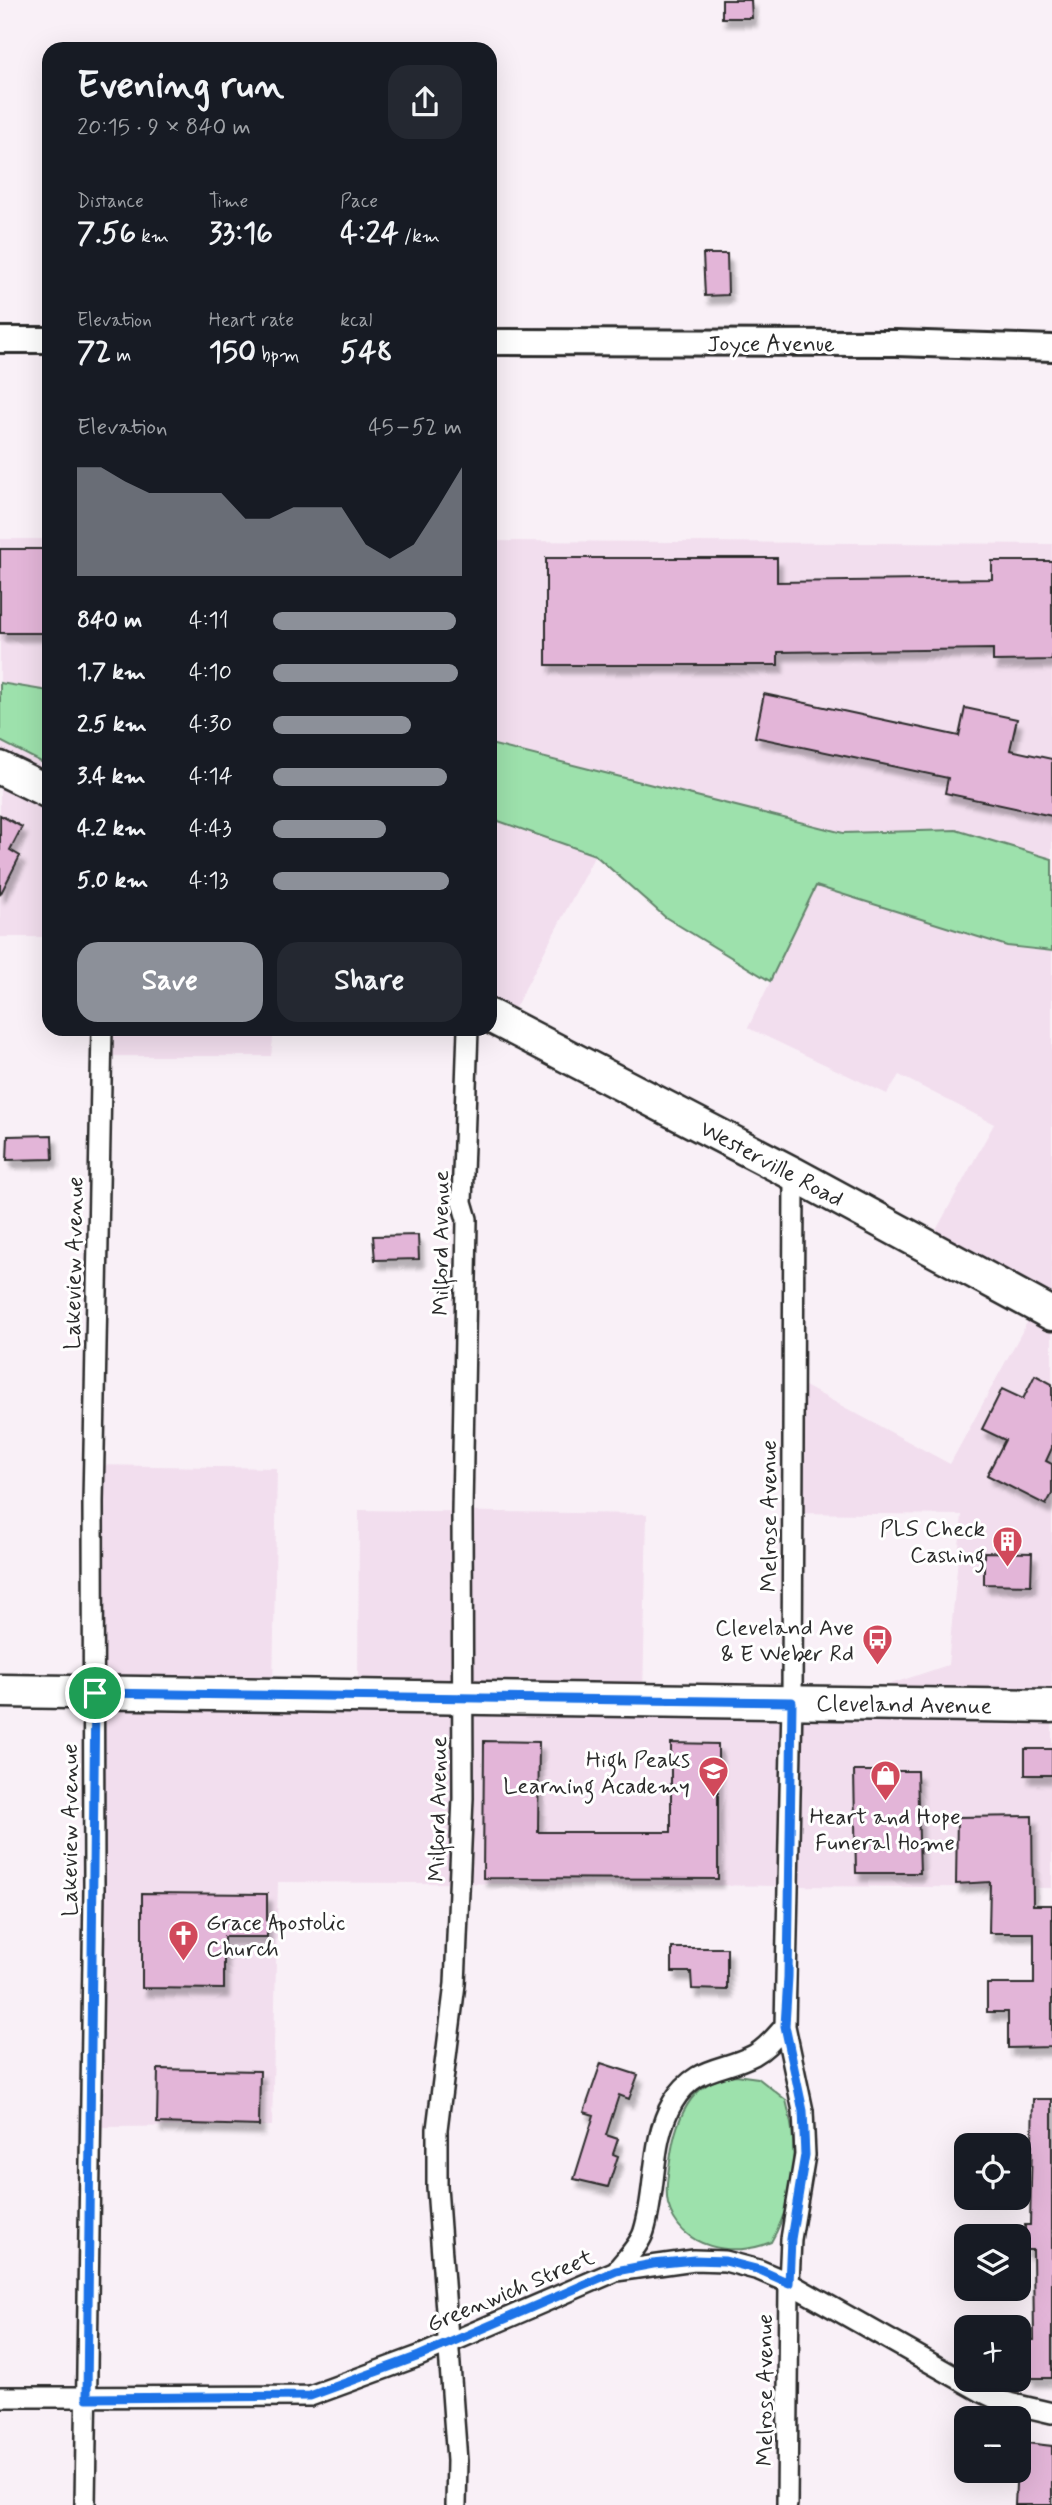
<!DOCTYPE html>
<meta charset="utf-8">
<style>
:root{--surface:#171b24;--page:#242831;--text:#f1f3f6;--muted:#9ea1a6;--accent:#8c9099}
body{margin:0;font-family:Mynerve,sans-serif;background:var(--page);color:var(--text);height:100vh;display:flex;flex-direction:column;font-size:26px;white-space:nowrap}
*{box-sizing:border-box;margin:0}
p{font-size:23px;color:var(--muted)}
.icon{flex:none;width:38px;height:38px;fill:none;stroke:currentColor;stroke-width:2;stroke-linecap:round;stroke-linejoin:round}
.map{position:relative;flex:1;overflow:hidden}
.panel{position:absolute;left:42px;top:42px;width:455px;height:994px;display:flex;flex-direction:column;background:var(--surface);border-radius:21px;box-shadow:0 7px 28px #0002}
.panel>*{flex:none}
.fabs{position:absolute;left:954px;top:2133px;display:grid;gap:14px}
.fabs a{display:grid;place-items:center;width:77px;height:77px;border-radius:14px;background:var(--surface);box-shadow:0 7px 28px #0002;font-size:35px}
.pin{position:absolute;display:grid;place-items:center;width:60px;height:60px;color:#fff;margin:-30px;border:4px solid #fff;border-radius:50%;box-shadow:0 2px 7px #0007}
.round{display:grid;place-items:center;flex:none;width:74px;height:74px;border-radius:21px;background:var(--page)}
.head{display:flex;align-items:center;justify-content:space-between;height:119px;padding:0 35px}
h1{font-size:38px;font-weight:700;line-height:52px}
.metrics{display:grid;grid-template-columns:repeat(3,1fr);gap:10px;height:119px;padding:7px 35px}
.metrics div{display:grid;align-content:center}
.metrics b{font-size:30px;font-weight:700}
.metrics small{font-size:19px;font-weight:400}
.metrics p{font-size:19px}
.chart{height:196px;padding:14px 35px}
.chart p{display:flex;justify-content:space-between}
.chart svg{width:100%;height:126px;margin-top:7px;fill:var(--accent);opacity:.7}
.primary-button{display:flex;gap:14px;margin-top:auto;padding:14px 35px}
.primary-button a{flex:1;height:80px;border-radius:21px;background:var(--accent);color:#fff;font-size:28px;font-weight:700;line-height:80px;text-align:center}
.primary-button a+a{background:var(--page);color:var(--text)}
ul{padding:0 35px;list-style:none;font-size:23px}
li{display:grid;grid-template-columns:112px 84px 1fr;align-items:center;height:52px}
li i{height:18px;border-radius:9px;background:var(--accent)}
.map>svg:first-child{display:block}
</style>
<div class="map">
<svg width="1052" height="2505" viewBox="0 0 1052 2505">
<defs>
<filter id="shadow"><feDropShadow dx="4.5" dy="8" stdDeviation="2" flood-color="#0004"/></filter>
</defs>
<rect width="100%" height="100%" fill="#f9f0f7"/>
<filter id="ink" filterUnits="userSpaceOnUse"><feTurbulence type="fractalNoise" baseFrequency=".0143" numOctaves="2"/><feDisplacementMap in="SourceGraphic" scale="14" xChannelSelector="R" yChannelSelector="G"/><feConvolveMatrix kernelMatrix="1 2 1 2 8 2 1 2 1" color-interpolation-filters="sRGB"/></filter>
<g filter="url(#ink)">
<!-- built -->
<path fill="#f2deee" d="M 0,539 L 49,539 L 49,691 L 0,683 Z
M 490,541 L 1052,544 L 1052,859 L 956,830 L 843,833 L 490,744 Z
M 0,741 L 43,762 L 49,754 L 49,937 L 0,937 Z
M 490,818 L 595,855 L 506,1025 L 490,1017 Z
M 816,886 L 1007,946 L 1052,951 L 1052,1888 L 278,1882 L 272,2126 L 91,2127 L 93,1465 L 277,1468 L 273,1689 L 358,1691 L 359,1510 L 647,1514 L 643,1696 L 837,1702 L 948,1665 L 962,1515 L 787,1513 L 792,1379 L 950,1464 L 1036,1306 L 928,1245 L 994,1124 L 899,1075 L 887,1094 L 748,1028 Z
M 99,1029 L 274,1029 L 271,1056 L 99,1056 Z"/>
<!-- green -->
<path fill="#9de1ac" stroke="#64866c" stroke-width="2" d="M 0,683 L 49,691 L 49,754 L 43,763 L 0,741 Z
M 490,744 L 843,833 L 956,830 L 1052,859 L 1052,951 L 1007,946 L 816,886 L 770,981 L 665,917 L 595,855 L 490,818 Z
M 736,2075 L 758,2078 L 786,2100 C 799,2149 796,2198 771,2242 C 734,2258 680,2249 668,2204 C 665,2190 668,2175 670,2161 C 675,2120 690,2079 736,2075 Z"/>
<!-- building -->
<path fill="#e3b5d8" stroke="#2b2b2b" stroke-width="2" filter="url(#shadow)" d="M 722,0 L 751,0 L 752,18 L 722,18 Z
M 703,254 L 727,254 L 728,295 L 705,296 Z
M 0,549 L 49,549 L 49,633 L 0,633 Z
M 546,558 L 777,558 L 777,582 L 992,579 L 992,561 L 1052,561 L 1052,660 L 993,661 L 993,649 L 778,652 L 778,665 L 546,665 Z
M 764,694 L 959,736 L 965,708 L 1017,719 L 1010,750 L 1052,759 L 1052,816 L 945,793 L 948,778 L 755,737 Z
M 0,815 L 22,827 L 10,850 L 20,856 L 0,895 Z
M 52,1135 L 53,1159 L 7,1160 L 8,1136 Z
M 418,1235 L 419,1259 L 375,1260 L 373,1236 Z
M 1035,1375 L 1052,1384 L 1052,1448 L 1046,1461 L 1052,1464 L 1052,1494 L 1046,1505 L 987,1475 L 1005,1440 L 982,1429 L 1002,1389 L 1023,1399 Z
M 984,1552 L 1032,1553 L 1031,1585 L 984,1584 Z
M 484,1741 L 539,1742 L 538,1832 L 671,1832 L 671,1743 L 718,1744 L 718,1879 L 483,1878 Z
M 1025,1749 L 1052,1749 L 1052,1775 L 1025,1775 Z
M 854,1771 L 917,1771 L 920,1873 L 856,1873 Z
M 1032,1816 L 1033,1905 L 1052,1905 L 1052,2047 L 1008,2048 L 1008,2012 L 987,2012 L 987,1984 L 1034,1984 L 1034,1933 L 989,1933 L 990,1882 L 956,1884 L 957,1817 Z
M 142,1893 L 267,1894 L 267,1937 L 224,1937 L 224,1989 L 142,1988 Z
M 672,1948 L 727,1948 L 727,1990 L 692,1989 L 691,1972 L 672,1972 Z
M 601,2063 L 638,2075 L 629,2099 L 619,2095 L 606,2135 L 618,2139 L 613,2154 L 618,2156 L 608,2187 L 574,2179 L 594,2115 L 584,2112 Z
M 158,2069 L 260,2071 L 259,2126 L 157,2123 Z
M 1033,2099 L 1052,2099 L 1052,2378 L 1030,2378 L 1030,2372 L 1018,2372 L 1018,2349 L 1031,2349 L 1031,2340 L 1034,2340 L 1033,2250 L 1025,2250 L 1025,2225 L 1030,2225 Z
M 1018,2442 L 1052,2446 L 1052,2505 L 1015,2505 Z"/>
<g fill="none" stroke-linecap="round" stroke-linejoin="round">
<defs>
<path id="minor" d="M 616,2271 C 625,2259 640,2245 644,2231 C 657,2190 650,2140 673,2102 C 696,2065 721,2072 754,2055 C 767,2048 775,2037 785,2026
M 0,2397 L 310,2396 L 419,2356 L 616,2271 L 694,2260 L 725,2261 L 759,2270 L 789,2283 L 982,2392 L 1001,2401 L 1052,2413
M 85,2505 L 94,1890 L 93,1502 L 102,1029
M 456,2505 L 457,2461 L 437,2187 L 437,2129 L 455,1984 L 463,1798 L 462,1512 L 467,1219 L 462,1202 L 468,1029
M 787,2505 L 789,2283 L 791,2239 L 805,2155 L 803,2111 L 785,2026 L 792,1702 L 794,1174"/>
<path id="tertiary" d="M 0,340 L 49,340
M 490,342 L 896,343 L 1052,348"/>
<path id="primary" d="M 0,768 L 49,792
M 490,1016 L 794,1174 L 1052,1314
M 0,1691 L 1052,1706"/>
</defs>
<!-- minor casing -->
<use href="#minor" stroke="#2b2b2b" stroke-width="24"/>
<!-- tertiary casing -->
<use href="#tertiary" stroke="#2b2b2b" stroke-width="30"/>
<!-- primary casing -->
<use href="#primary" stroke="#2b2b2b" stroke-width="37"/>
<!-- minor -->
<use href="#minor" stroke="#fff" stroke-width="19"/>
<!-- tertiary -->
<use href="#tertiary" stroke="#fff" stroke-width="24"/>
<!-- primary -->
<use href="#primary" stroke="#fff" stroke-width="32"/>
</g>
</g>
<g fill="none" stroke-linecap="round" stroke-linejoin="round" filter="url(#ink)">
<defs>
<path id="route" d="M 95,1693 L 792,1702 L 788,1977 L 785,2026 L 803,2111 L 805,2155 L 791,2239 L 789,2283 L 760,2270 L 725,2261 L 694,2260 L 653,2264 L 616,2271 L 419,2356 L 310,2396 L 87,2398 Z"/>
</defs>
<!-- route casing -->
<use href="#route" stroke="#fff" stroke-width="14"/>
<!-- route -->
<use href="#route" stroke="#1a73e8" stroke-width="9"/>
</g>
<!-- icons -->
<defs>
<symbol id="building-pin" viewBox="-11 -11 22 30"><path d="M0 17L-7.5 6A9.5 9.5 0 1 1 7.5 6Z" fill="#d1495b" stroke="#fff"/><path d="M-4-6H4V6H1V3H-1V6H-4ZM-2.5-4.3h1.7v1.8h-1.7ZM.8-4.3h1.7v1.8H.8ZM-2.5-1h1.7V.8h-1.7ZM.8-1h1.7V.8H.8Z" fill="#fff"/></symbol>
<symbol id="bus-pin" viewBox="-11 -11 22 30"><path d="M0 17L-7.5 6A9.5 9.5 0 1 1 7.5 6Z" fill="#d1495b" stroke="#fff"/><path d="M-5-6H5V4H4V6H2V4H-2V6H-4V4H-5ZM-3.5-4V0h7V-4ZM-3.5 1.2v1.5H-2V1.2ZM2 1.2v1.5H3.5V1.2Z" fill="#fff"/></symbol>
<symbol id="school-pin" viewBox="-11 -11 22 30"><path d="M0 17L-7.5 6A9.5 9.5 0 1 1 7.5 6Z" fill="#d1495b" stroke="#fff"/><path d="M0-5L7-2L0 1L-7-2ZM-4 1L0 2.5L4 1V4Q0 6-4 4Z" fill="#fff"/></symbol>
<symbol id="shop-pin" viewBox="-11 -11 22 30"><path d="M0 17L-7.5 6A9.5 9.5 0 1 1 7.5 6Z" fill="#d1495b" stroke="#fff"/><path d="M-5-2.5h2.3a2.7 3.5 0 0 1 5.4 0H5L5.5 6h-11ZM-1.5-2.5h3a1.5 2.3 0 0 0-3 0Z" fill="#fff"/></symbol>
<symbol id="church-pin" viewBox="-11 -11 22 30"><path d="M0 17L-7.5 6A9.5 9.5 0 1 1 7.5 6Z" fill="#d1495b" stroke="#fff"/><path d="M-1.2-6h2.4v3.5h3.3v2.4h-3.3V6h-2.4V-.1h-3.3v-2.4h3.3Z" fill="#fff"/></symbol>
</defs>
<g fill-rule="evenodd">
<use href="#building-pin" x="990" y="1524" width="35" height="47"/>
<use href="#bus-pin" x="860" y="1622" width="35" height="47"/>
<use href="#school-pin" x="696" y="1754" width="35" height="47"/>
<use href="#shop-pin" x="868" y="1758" width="35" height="47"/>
<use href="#church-pin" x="166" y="1918" width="35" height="47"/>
</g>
<g text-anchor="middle" stroke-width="6" stroke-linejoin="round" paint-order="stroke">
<!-- street labels -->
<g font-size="23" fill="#2b2b2b" stroke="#fff">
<text x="771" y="351">Joyce Avenue</text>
<text transform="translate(772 1163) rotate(28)" y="8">Westerville Road</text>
<text transform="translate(440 1243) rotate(-90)" y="8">Milford Avenue</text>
<text transform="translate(73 1263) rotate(-89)" y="8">Lakeview Avenue</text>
<text transform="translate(768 1516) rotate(-90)" y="8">Melrose Avenue</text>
<text transform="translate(904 1704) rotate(1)" y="8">Cleveland Avenue</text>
<text transform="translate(437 1809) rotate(-89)" y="8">Milford Avenue</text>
<text transform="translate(69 1830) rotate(-90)" y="8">Lakeview Avenue</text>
<text transform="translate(510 2290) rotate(-23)" y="8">Greenwich Street</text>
<text transform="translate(764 2390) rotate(-90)" y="8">Melrose Avenue</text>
</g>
<!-- poi labels -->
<g font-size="23" fill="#2b2b2b" stroke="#fff" text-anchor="end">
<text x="985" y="1536">PLS Check<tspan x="985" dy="26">Cashing</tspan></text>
<text x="854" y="1635">Cleveland Ave<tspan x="854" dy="26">&amp; E Weber Rd</tspan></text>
<text x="690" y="1767">High Peaks<tspan x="690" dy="26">Learning Academy</tspan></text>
<text x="885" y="1824" text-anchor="middle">Heart and Hope<tspan x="885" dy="26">Funeral Home</tspan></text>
<text x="206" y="1930" text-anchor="start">Grace Apostolic<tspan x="206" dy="26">Church</tspan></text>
</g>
</g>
</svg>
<div class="fabs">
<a><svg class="icon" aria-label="locate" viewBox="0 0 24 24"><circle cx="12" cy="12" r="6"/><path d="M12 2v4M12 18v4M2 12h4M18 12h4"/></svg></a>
<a><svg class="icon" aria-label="layers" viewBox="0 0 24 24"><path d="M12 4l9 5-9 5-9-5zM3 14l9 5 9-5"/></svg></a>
<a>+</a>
<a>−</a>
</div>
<div class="pin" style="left:95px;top:1693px;background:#1e9e55"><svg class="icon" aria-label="arrive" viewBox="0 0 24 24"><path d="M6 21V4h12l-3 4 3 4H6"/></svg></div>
<section class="panel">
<div class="head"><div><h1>Evening run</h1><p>20:15 · 9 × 840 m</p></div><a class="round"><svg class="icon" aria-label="share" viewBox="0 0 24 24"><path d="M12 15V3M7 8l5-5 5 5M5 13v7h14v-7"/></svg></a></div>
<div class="metrics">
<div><p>Distance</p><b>7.56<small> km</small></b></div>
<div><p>Time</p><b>33:16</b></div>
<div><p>Pace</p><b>4:24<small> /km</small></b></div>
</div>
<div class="metrics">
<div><p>Elevation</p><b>72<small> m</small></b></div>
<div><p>Heart rate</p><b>150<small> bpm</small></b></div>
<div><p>kcal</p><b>548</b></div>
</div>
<div class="chart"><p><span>Elevation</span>45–52 m</p>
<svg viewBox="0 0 160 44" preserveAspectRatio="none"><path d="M0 44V6L10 6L20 11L30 15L40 15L50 15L60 15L70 24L80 24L90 20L100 20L110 20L120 33L130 38L140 33L150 20L160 6V44z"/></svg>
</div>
<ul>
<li><b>840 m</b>4:11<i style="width:97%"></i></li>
<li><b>1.7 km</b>4:10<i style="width:98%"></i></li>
<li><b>2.5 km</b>4:30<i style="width:73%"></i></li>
<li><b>3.4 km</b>4:14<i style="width:92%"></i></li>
<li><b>4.2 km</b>4:43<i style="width:60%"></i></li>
<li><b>5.0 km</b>4:13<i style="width:93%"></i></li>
</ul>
<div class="primary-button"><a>Save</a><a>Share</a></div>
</section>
</div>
